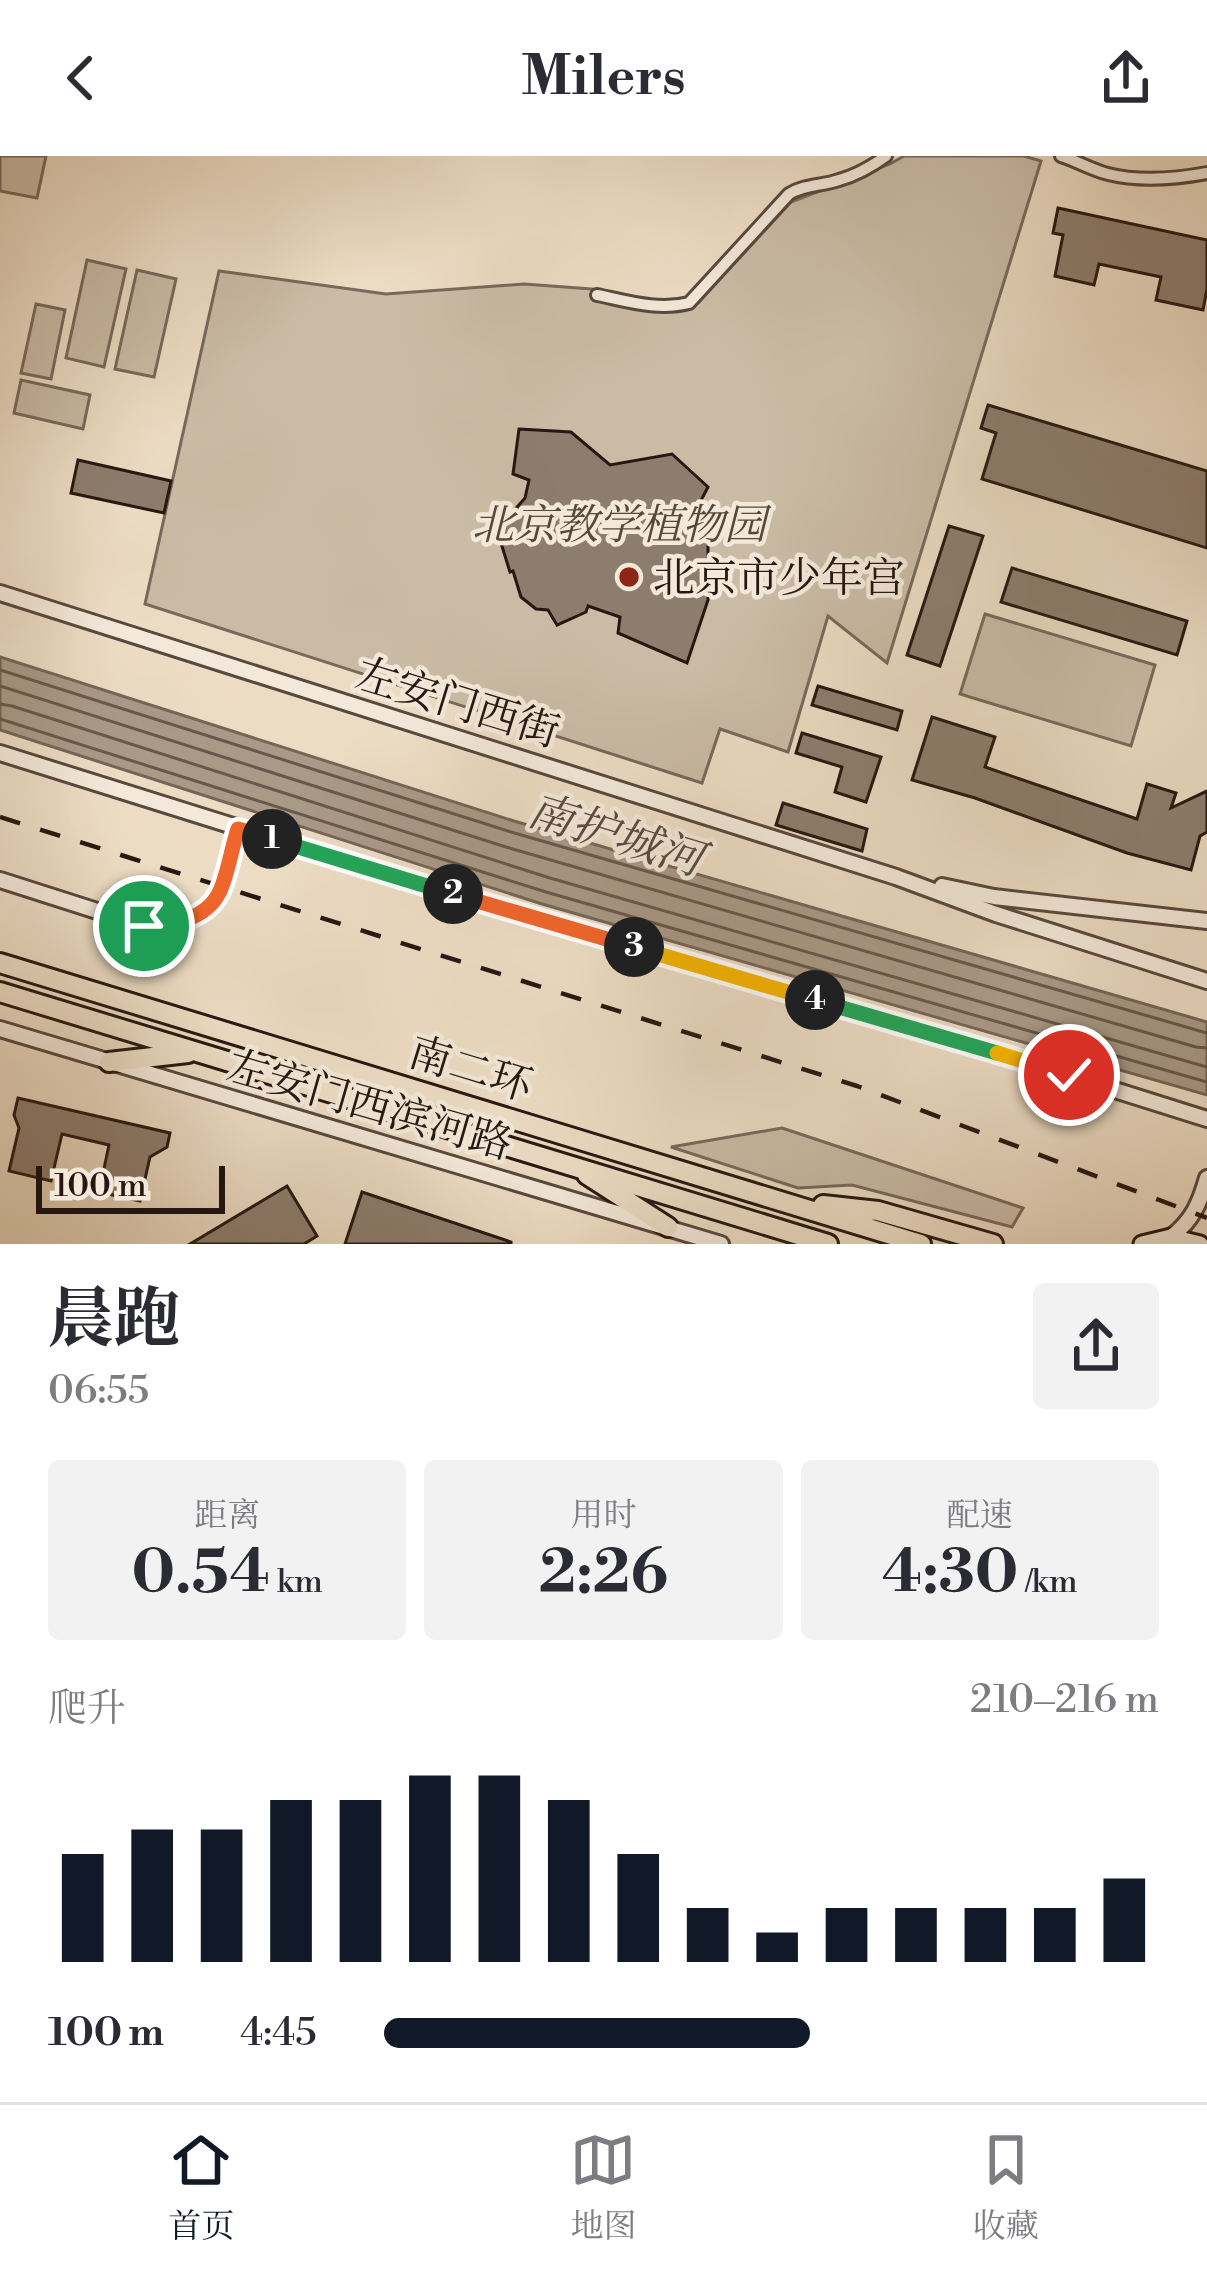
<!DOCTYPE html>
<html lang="zh">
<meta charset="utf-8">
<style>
:root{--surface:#fff;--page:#f2f2f3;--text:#2b2b33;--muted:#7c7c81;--line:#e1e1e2;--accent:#111827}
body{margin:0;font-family:"Libre Bodoni","Noto Serif SC",serif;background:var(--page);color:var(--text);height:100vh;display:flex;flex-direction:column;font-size:45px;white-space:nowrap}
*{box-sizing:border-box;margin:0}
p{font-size:39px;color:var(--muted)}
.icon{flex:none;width:66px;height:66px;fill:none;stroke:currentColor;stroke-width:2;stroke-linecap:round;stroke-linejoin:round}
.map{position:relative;height:1088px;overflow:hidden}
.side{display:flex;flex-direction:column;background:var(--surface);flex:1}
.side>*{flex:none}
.scale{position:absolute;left:36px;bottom:30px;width:189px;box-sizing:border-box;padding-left:12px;border:6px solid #261711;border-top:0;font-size:33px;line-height:42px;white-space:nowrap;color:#261711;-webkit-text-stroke:9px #f3e8d9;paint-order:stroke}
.pin{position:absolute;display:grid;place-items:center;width:102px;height:102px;color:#fff;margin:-51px;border:6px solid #fff;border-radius:50%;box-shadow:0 3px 12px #0007}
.km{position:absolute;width:60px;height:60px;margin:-30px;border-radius:50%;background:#222;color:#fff;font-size:33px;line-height:60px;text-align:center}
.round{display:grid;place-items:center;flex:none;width:126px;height:126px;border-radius:12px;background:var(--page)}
.headline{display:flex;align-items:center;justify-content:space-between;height:204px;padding:0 48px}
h1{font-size:66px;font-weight:700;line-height:90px}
.stats{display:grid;grid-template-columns:repeat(3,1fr);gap:18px;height:204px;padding:12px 48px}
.stats div{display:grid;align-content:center;border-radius:12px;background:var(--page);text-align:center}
.stats b{font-size:60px;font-weight:700}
.stats small{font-size:33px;font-weight:400}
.stats p{font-size:33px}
.chart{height:336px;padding:24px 48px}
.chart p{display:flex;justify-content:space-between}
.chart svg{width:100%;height:216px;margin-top:12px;stroke:var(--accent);stroke-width:6}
ul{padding:0 48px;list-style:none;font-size:39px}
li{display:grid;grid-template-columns:192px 144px 1fr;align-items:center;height:90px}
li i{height:30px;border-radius:15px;background:var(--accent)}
header{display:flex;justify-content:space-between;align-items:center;height:156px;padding:0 48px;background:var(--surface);font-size:54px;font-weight:700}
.tab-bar{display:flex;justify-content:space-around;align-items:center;height:168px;border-top:3px solid var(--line);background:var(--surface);font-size:33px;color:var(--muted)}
.tab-bar a{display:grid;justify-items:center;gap:6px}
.tab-bar .active{color:var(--accent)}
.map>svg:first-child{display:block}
</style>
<header><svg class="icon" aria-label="back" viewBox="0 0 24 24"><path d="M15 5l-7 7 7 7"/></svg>Milers<svg class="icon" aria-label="share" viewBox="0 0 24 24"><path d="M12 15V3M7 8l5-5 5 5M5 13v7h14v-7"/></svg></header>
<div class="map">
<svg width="1207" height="1088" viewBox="0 0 1207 1088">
<rect width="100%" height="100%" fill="#ecdcc4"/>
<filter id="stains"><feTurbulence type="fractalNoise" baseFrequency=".00167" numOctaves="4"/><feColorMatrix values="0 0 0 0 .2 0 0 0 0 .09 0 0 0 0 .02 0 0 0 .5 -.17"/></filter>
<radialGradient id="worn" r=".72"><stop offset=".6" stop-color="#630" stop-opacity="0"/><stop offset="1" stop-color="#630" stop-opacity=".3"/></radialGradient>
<!-- green -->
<path fill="#cabba6" stroke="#78695c" stroke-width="3" d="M 0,0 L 46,0 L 37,42 L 0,35 Z
M 904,0 L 1024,0 L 1041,5 L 887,507 L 828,460 L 788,596 L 720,573 L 702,627 L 145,448 L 219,115 L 386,138 L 524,128 L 592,133 L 682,154 L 698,147 L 791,46 L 890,8 Z
M 87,104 L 126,113 L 104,211 L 66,202 Z
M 137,114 L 176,123 L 154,221 L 115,213 Z
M 36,148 L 65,154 L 51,223 L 21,217 Z
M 21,224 L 90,239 L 83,273 L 14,257 Z
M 985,458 L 1155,509 L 1131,590 L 960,538 Z
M 782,972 L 1023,1052 L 1012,1071 L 852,1029 L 798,1032 L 671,991 Z"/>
<!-- water -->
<path fill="#a99987" stroke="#756558" stroke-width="3" d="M 0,501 L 514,665 L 1207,866 L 1207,939 L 542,748 L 0,574 Z"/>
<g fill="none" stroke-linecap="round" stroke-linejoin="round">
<!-- shore -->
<path stroke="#68584c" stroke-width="3" d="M 0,514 L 511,676 L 1207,877
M 0,530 L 506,691 L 1196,891 L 1207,892
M 0,548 L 12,550 L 550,722 L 1207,911
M 0,563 L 546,736 L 1207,926"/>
</g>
<!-- building -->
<path fill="#8d7d6e" stroke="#261711" stroke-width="3" d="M 1058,52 L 1207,84 L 1207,133 L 1203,154 L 1156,144 L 1161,121 L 1099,108 L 1094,129 L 1055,120 L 1063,79 L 1053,77 Z
M 988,249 L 1207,315 L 1207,392 L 982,323 L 996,277 L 981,272 Z
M 519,273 L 571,276 L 610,309 L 672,298 L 708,331 L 695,356 L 696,377 L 708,376 L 708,444 L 687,507 L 618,477 L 620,461 L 588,450 L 586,456 L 557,469 L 548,454 L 536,453 L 521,441 L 513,415 L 510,416 L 497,374 L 525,342 L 529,324 L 513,318 Z
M 78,304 L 171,325 L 164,357 L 71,337 Z
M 949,370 L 983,380 L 940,510 L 907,499 Z
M 1012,412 L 1187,465 L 1177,499 L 1001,446 Z
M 818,530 L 902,555 L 897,574 L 812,549 Z
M 932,561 L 995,581 L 985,611 L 1137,663 L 1147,628 L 1176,637 L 1171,652 L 1207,635 L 1207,676 L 1200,680 L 1191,714 L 1127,697 L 975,642 L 912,624 Z
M 802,577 L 881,601 L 866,646 L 835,636 L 842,611 L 796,597 Z
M 783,647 L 867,673 L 862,695 L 776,669 Z
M 18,942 L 170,977 L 167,991 L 150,1001 L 140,1045 L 99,1036 L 109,989 L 62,978 L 51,1025 L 9,1015 L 19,972 L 14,959 Z
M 287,1030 L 317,1080 L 304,1088 L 190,1088 Z
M 362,1036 L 511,1086 L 511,1088 L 345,1088 Z"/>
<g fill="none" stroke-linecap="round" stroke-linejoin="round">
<defs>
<path id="minor" d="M 1061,0 C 1077,5 1092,14 1108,18 C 1140,26 1175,23 1207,17
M 597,139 C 627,145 658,155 689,147 L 789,38 C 805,28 822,30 839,24 C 857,19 871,11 886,0"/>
<path id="tertiary" d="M 0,437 L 896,721 L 996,758 L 1207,825
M 0,597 L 364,711 L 994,896 L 1207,963
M 0,724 L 144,770 C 170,771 206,763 219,737 C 228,720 232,691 238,673
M 942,730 L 994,741 L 1207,765
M 0,873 L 721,1088
M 1171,1081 C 1192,1065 1200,1047 1207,1022"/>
<path id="secondary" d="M 1142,1088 L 1171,1081 L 1200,1088"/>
<path id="trunk" d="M 0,807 L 921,1088
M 0,836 L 828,1088
M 109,906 L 188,897
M 587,1019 L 668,1071
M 823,1049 L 878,1055 L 993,1088"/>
</defs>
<!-- minor casing -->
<use href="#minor" stroke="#58483e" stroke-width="16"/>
<!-- tertiary casing -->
<use href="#tertiary" stroke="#58483e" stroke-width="20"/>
<!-- secondary casing -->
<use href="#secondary" stroke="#261711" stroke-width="21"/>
<!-- trunk casing -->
<use href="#trunk" stroke="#261711" stroke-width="24"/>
<!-- minor -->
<use href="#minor" stroke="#f3e8d9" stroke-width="10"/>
<!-- tertiary -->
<use href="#tertiary" stroke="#f3e8d9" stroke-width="14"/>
<!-- secondary -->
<use href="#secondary" stroke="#f3e8d9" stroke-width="15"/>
<!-- trunk -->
<use href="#trunk" stroke="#ecdcc4" stroke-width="18"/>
<!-- rail -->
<path stroke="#261711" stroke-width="4.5" stroke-dasharray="21 21" stroke-linecap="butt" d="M 0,661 L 857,930 L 1207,1062"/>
</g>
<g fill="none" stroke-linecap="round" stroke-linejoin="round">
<defs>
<path id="split-1" d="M 144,770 C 170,771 206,763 219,737 C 227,722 232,690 238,673 L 272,683"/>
<path id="split-2" d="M 272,683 L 453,738"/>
<path id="split-3" d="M 453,738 L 634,791"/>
<path id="split-4" d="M 634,791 L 815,844"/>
<path id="split-5" d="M 815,844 L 997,897"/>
<path id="split-6" d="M 997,897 L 1069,919"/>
</defs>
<!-- split-1 casing -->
<use href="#split-1" stroke="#fff" stroke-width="24"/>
<!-- split-2 casing -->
<use href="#split-2" stroke="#fff" stroke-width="24"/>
<!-- split-3 casing -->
<use href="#split-3" stroke="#fff" stroke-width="24"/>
<!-- split-4 casing -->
<use href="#split-4" stroke="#fff" stroke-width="24"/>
<!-- split-5 casing -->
<use href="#split-5" stroke="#fff" stroke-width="24"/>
<!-- split-6 casing -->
<use href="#split-6" stroke="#fff" stroke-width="24"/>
<!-- split-1 -->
<use href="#split-1" stroke="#f0652b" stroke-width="15"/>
<!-- split-2 -->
<use href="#split-2" stroke="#22a559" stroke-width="15"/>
<!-- split-3 -->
<use href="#split-3" stroke="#f0652b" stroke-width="15"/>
<!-- split-4 -->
<use href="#split-4" stroke="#f5b400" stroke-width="15"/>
<!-- split-5 -->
<use href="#split-5" stroke="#22a559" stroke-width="15"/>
<!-- split-6 -->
<use href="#split-6" stroke="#f5b400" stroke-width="15"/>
</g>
<!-- markers -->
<circle fill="#8f2418" stroke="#f3e8d9" stroke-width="4.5" cx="629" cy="421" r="12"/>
<g text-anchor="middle" stroke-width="9" stroke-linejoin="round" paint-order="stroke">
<!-- park labels -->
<g font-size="42" font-style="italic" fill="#57483e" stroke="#f3e8d9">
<text x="619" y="383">北京教学植物园</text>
</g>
<!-- poi labels -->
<g font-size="42" fill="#261711" stroke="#f3e8d9" text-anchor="start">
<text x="653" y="436">北京市少年宫</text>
</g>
<!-- street labels -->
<g font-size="42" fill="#261711" stroke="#f3e8d9">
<text transform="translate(458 546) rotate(17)" y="15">左安门西街</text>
<text transform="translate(471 912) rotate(17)" y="15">南二环</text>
<text transform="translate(370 948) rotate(16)" y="15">左安门西滨河路</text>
</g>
<!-- water labels -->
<g font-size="45" font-style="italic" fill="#5a4b40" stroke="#f3e8d9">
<text transform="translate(616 678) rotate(17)" y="16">南护城河</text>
</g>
</g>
<rect width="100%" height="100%" filter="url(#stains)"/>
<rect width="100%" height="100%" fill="url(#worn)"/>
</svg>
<div class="scale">100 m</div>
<div class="pin" style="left:144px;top:770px;background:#1e9e55"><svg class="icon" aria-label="arrive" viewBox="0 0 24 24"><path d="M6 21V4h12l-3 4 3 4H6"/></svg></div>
<div class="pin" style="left:1069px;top:919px;background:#d93025"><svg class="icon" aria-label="check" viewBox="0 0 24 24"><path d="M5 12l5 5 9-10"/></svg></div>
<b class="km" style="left:272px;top:683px">1</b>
<b class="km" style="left:453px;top:738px">2</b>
<b class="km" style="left:634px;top:791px">3</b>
<b class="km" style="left:815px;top:844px">4</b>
</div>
<section class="side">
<div class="headline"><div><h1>晨跑</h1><p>06:55</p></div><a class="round"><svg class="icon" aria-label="share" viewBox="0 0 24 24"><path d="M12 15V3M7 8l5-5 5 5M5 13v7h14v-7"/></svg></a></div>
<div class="stats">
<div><p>距离</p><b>0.54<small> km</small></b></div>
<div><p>用时</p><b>2:26</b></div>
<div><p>配速</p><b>4:30<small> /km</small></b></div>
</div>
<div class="chart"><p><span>爬升</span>210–216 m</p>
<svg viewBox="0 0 160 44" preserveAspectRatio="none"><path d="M5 44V22M15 44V17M25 44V17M35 44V11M45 44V11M55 44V6M65 44V6M75 44V11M85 44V22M95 44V33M105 44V38M115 44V33M125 44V33M135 44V33M145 44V33M155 44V27"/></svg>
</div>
<ul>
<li><b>100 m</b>4:45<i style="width:55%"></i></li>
</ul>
</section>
<nav class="tab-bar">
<a class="active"><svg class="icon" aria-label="home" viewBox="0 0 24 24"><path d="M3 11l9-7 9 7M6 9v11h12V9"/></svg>首页</a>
<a><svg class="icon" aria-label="map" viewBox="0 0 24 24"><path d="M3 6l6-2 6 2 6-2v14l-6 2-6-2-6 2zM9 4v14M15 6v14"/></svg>地图</a>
<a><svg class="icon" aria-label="saved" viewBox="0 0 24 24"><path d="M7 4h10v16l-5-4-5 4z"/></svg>收藏</a>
</nav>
